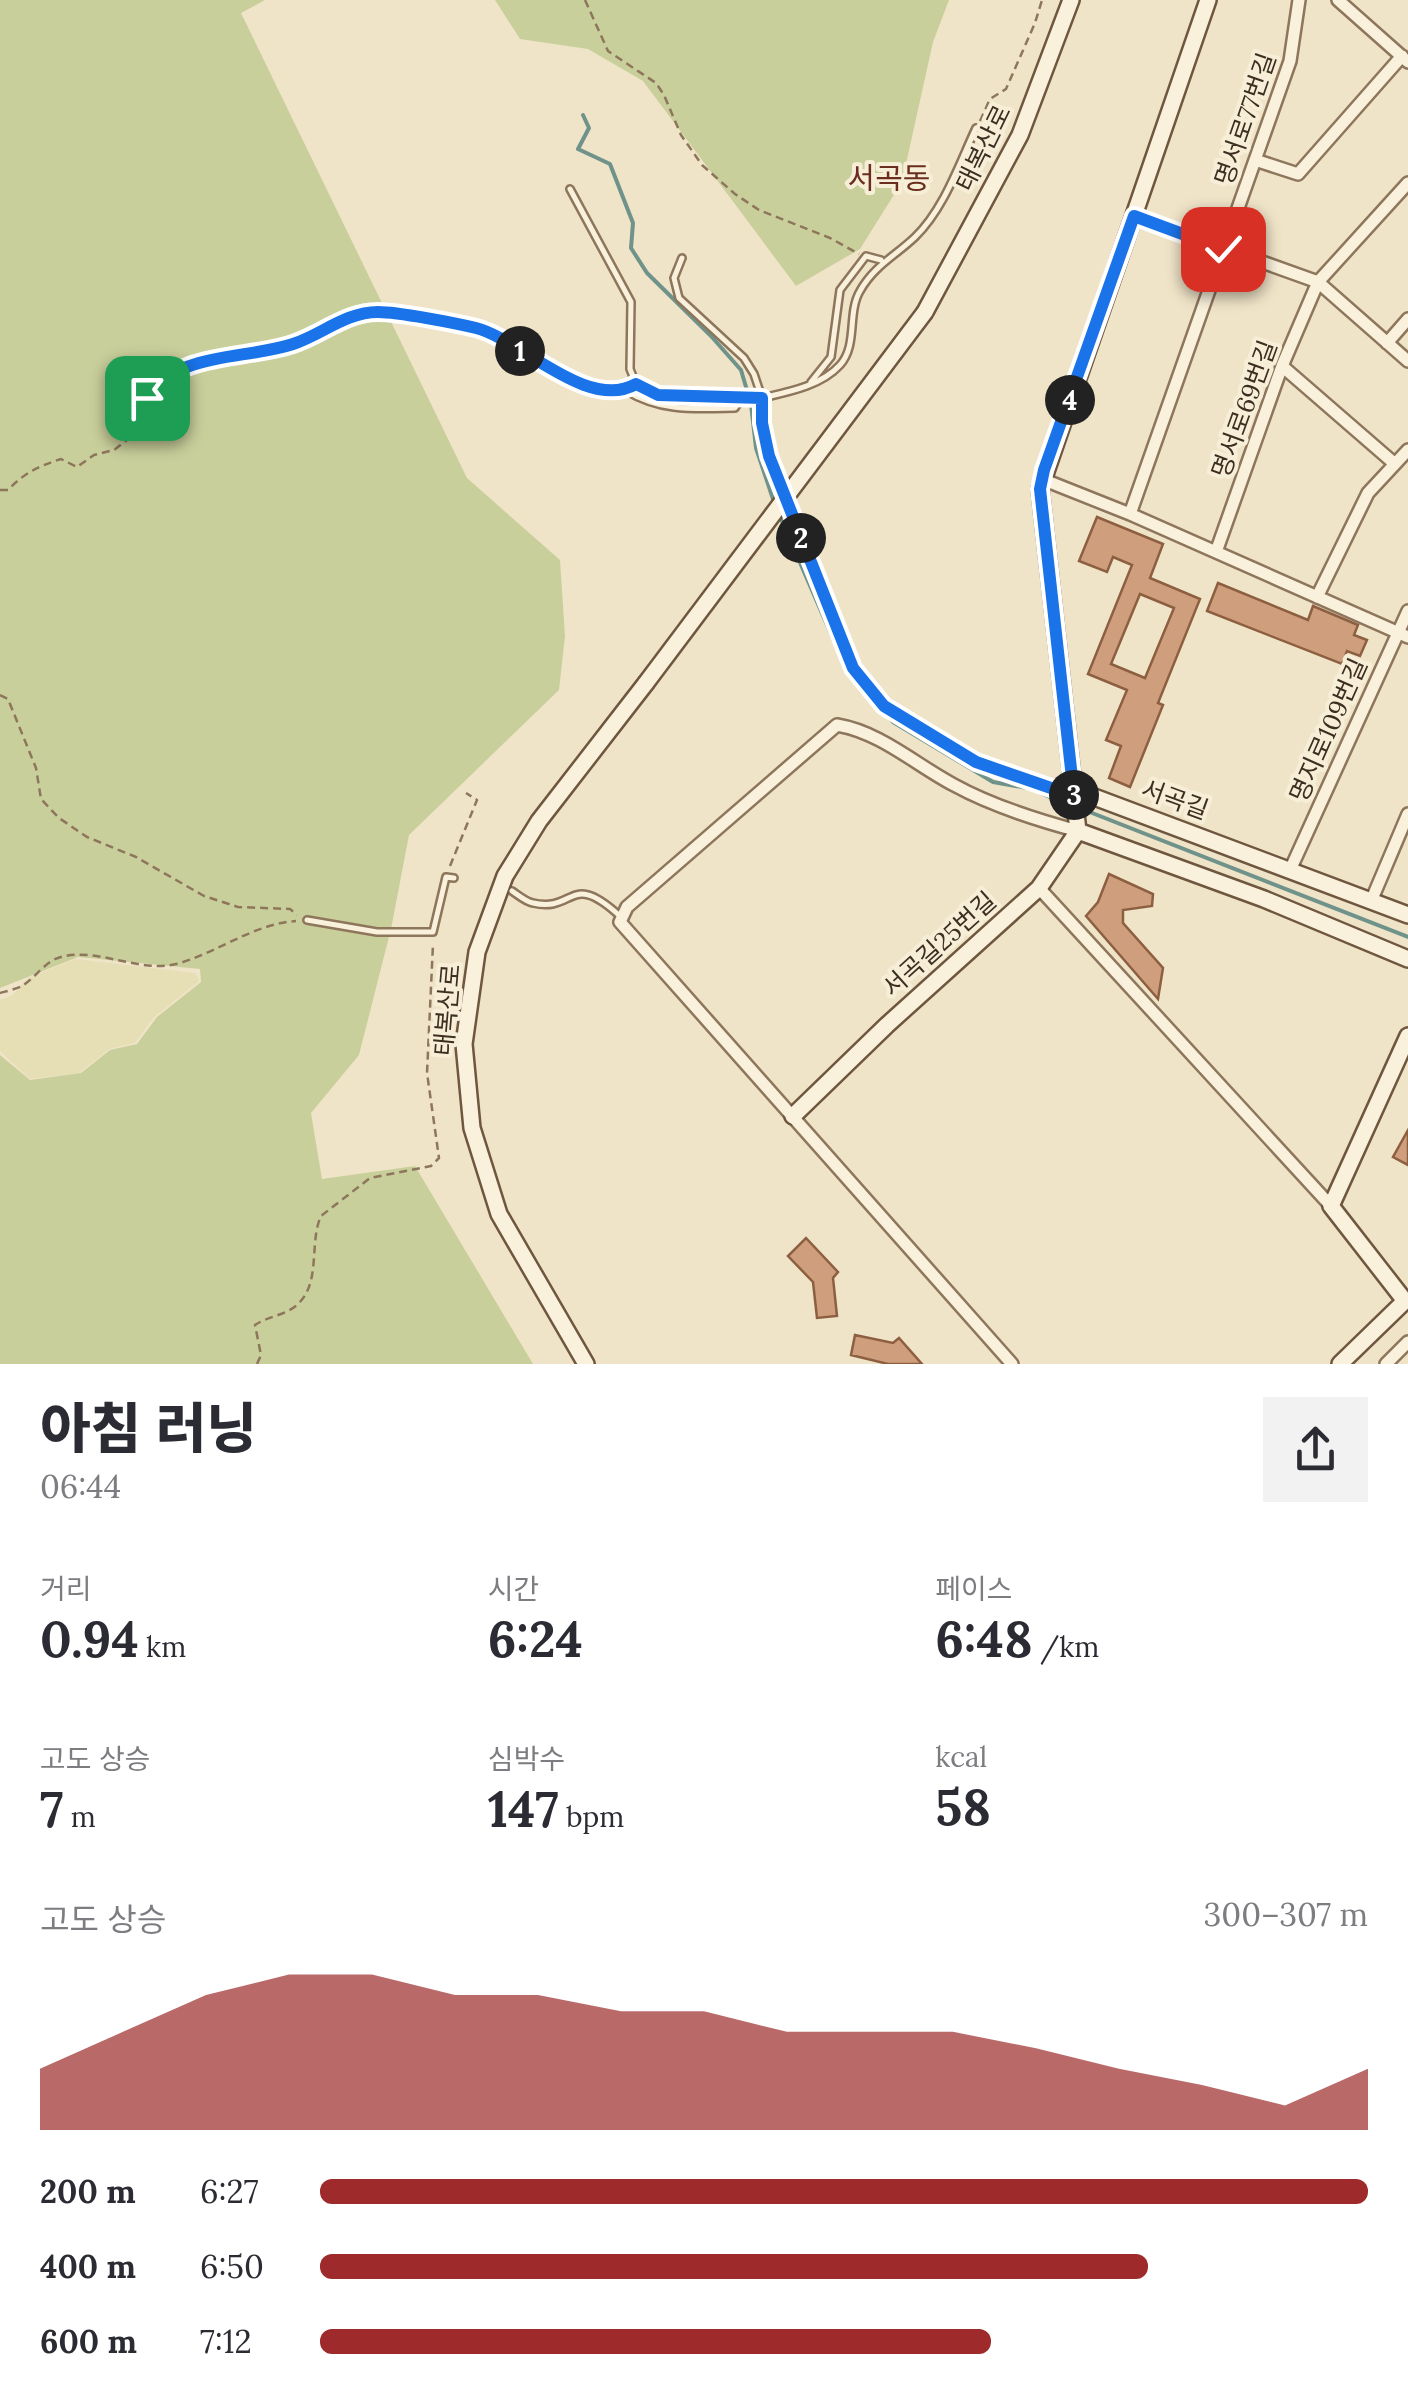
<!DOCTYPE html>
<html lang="ko">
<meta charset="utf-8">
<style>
:root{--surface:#fff;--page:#f2f2f3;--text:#2b2b33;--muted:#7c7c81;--accent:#9e2a2b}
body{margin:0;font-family:Lora,"Noto Sans KR",serif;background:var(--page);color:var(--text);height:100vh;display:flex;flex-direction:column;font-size:38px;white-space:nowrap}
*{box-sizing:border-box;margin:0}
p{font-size:32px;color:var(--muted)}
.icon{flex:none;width:55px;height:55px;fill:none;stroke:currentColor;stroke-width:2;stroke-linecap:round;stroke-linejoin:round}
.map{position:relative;height:1364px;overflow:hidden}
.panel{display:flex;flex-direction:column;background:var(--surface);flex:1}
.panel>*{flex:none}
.pin{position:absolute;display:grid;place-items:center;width:85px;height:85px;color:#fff;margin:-42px;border-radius:20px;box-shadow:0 5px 15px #0006}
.km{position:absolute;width:50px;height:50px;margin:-25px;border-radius:50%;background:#222;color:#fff;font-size:28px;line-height:50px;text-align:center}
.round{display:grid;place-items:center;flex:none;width:105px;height:105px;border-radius:0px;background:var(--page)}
.head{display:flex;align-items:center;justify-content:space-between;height:170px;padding:0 40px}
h1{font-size:55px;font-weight:800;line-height:75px}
.metrics{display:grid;grid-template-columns:repeat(3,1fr);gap:15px;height:170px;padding:10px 40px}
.metrics div{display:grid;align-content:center}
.metrics b{font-size:50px;font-weight:800}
.metrics small{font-size:28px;font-weight:400}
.metrics p{font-size:28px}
.chart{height:280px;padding:20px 40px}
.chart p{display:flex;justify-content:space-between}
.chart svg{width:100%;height:180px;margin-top:10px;fill:var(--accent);opacity:.7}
ul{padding:0 40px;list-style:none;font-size:32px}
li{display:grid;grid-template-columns:160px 120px 1fr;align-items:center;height:75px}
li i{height:25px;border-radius:12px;background:var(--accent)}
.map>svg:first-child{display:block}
</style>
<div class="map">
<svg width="1408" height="1364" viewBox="0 0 1408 1364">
<rect width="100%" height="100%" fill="#f0e4c8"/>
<!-- farmland -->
<path fill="#e6deb5" d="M 75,959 L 195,973 L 199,981 L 153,1018 L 135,1043 L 109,1049 L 79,1073 L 30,1079 L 0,1051 L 0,1000 L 13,995 L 28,978 Z"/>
<!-- green -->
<path fill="#c9cf9b" d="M 0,0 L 265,0 L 241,13 L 467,478 L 560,560 L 565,636 L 559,690 L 409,835 L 391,929 L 359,1055 L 311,1113 L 322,1179 L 415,1166 L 533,1364 L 0,1364 L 0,1055 L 30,1080 L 81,1073 L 110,1050 L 137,1044 L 157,1017 L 201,982 L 200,969 L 78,957 L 0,988 Z
M 495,0 L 949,0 L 933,42 L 902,182 L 860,249 L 796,286 L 643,81 L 588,49 L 520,39 Z"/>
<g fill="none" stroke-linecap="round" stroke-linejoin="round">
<!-- stream -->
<path stroke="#6f938a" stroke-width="4" d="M 583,115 L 589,128 L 578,149 L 610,164 L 633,223 L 631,248 L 647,273 L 711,336 L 741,370 L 751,404 L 756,448 L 775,505
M 779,514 L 834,641 L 860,687 L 893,722 L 993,782 L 1033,789 L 1058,801
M 1087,811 L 1408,937"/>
</g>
<!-- building -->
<path fill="#cf9f7d" stroke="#8d5f41" stroke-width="2.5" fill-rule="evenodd" d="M 1097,517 L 1163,544 L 1150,578 L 1200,599 L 1158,703 L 1163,705 L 1130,787 L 1109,778 L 1121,746 L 1106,740 L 1127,690 L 1088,674 L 1132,565 L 1113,557 L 1107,572 L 1079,561 ZM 1140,594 L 1174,608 L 1145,678 L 1111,664 Z
M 1218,583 L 1308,620 L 1313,606 L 1358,625 L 1354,635 L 1367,640 L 1360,656 L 1347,651 L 1342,664 L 1207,611 Z
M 1109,874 L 1153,894 L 1152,906 L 1123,910 L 1123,923 L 1163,968 L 1158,999 L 1086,916 L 1098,902 Z
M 1408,1130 L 1408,1165 L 1393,1157 Z
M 806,1238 L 838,1272 L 833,1278 L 837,1316 L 817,1318 L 813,1282 L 788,1256 Z
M 855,1335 L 893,1343 L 899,1338 L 922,1364 L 888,1364 L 851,1355 Z"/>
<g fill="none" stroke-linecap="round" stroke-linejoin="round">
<defs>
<path id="lane" d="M 570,189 L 631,302 L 630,369 L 636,384
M 682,258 L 674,278 L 679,298 L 744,358 L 754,374 L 762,398 C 788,392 821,386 840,365 C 858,345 847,313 860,291 C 874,266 895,256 915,237 C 944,209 959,164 976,128
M 376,312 C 409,317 446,319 478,328 C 522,341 587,411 636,384 L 659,395 L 762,398 L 762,423 L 769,455 L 853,668 L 884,705 L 976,761 L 1072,795
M 811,382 L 831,357 L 840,290 L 866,256 L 881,260
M 625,390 C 661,412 694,409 735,408 L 742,397
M 512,891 C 518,895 526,902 533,903 C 576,913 569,869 621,917
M 307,920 L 377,932 L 433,932 L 446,877 L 454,878"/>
<path id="street" d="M 1338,0 L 1408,62
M 1255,160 L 1298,174 L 1402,56
M 1134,216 L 1318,282 L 1408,361
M 1387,343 L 1408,319
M 1282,366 L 1395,464
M 1042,479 L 1130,514 L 1408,637
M 1130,514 L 1290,61 L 1299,0
M 1216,552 L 1282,366 L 1318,282 L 1408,183
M 1317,597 L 1368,493 L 1408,450
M 1291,868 L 1408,611
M 1039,888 L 1331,1206
M 1372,899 L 1408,814
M 1012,1364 L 620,922 L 627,907 L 837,725 C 880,732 916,765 954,785 C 992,806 1037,820 1078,831
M 1386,1364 L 1408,1342"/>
<path id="secondary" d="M 925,312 L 1020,135 L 1071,0
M 1073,789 L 1408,915
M 1078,831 L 1264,899 L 1408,959
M 793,1116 L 887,1025 L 1039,888 L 1078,831 L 1040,489 L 1208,0
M 586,1364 L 499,1214 L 472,1128 L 464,1044 L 477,952 L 505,876 L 539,821 L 646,683
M 1340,1364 L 1405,1301 L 1331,1206 L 1408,1036"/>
</defs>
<!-- lane casing -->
<use href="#lane" stroke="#8d765c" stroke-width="10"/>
<!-- street casing -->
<use href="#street" stroke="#8d765c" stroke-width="16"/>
<!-- secondary casing -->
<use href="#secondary" stroke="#6f573f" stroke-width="20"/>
<!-- path -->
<path stroke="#8d765c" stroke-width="2.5" stroke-dasharray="8 5" stroke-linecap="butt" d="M 585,0 L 608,51 L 656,83 L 664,95 L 681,135 L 702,165 L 735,194 L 759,210 L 830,238 L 859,254
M 980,121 L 990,99 L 1006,89 L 1035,23 L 1042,0
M 0,490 L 8,490 C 24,473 39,466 61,459 L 77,467 L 94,455 L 114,450 L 131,437 L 157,382 L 176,372 L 295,344 L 334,322 L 366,314
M 0,695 L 8,699 L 36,768 L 41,799 L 59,818 L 87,837 L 136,857 L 204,896 L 238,907 L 290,909 L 297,915
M 450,866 L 477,800 L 466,793
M 0,993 C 7,991 16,989 22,986 C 35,978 45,962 58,958 C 96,945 139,975 180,963 C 220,951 254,924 296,921
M 257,1364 L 261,1355 L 255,1325 C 268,1316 288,1315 299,1303 C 321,1281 309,1242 321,1216 L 370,1178 L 431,1166 L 439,1158 L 427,1073 L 433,944"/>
<!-- lane -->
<use href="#lane" stroke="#faf1dc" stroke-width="5"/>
<!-- street -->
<use href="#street" stroke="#faf1dc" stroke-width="11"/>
<!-- secondary -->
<use href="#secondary" stroke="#faf1dc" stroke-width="15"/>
<defs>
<path id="secondary-bridge" d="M 646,683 L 925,312"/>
</defs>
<!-- secondary-bridge casing -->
<use href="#secondary-bridge" stroke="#6f573f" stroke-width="20" stroke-linecap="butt"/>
<!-- secondary-bridge -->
<use href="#secondary-bridge" stroke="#faf1dc" stroke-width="15"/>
</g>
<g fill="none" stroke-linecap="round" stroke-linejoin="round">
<defs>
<path id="route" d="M 147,398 C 177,351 245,360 293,344 C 321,335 346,312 378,312 C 398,312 455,323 476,328 C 520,339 587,412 636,384 L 658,395 L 762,398 L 762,423 L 769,456 L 853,668 L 884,706 L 976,762 L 1074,796 L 1040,489 L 1044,470 L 1134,216 L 1223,249"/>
</defs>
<!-- route casing -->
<use href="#route" stroke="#fff" stroke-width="20"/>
<!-- route -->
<use href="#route" stroke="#1a73e8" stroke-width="12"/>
</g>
<g text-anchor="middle" stroke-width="8" stroke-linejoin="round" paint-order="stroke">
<!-- street labels -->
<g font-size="25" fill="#3d2e20" stroke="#f7eed8">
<text transform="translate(1245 119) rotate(-71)" y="9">명서로77번길</text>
<text transform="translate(983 148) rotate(-64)" y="9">태복산로</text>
<text transform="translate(1244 409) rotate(-70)" y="9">명서로69번길</text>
<text transform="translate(1328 730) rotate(-66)" y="9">명지로109번길</text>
<text transform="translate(1175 799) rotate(20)" y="9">서곡길</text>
<text transform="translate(939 944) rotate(-42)" y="9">서곡길25번길</text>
<text transform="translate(447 1010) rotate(-85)" y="9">태복산로</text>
</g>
<!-- quarter labels -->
<g font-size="30" fill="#6b2e1e" stroke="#f7eed8">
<text x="889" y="189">서곡동</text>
</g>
</g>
</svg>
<div class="pin" style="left:147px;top:398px;background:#1e9e55"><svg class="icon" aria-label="arrive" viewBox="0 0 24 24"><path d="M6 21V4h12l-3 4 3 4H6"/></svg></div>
<div class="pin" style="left:1223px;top:249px;background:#d93025"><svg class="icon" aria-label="check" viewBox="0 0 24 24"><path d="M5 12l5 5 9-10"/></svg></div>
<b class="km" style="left:520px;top:351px">1</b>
<b class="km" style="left:801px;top:538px">2</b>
<b class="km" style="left:1074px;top:795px">3</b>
<b class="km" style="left:1070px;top:400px">4</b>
</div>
<section class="panel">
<div class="head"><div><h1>아침 러닝</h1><p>06:44</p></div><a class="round"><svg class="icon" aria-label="share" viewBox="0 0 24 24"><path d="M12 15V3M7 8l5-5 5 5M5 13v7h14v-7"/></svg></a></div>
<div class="metrics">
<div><p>거리</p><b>0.94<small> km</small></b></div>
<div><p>시간</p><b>6:24</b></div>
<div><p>페이스</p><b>6:48<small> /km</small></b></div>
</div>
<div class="metrics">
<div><p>고도 상승</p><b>7<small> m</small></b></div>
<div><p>심박수</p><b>147<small> bpm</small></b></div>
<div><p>kcal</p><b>58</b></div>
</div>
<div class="chart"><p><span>고도 상승</span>300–307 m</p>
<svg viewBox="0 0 160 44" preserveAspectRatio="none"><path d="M0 44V29L10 20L20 11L30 6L40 6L50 11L60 11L70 15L80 15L90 20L100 20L110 20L120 24L130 29L140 33L150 38L160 29V44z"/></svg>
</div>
<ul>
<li><b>200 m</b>6:27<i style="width:100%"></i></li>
<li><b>400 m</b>6:50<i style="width:79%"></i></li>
<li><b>600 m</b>7:12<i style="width:64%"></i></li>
</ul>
</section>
